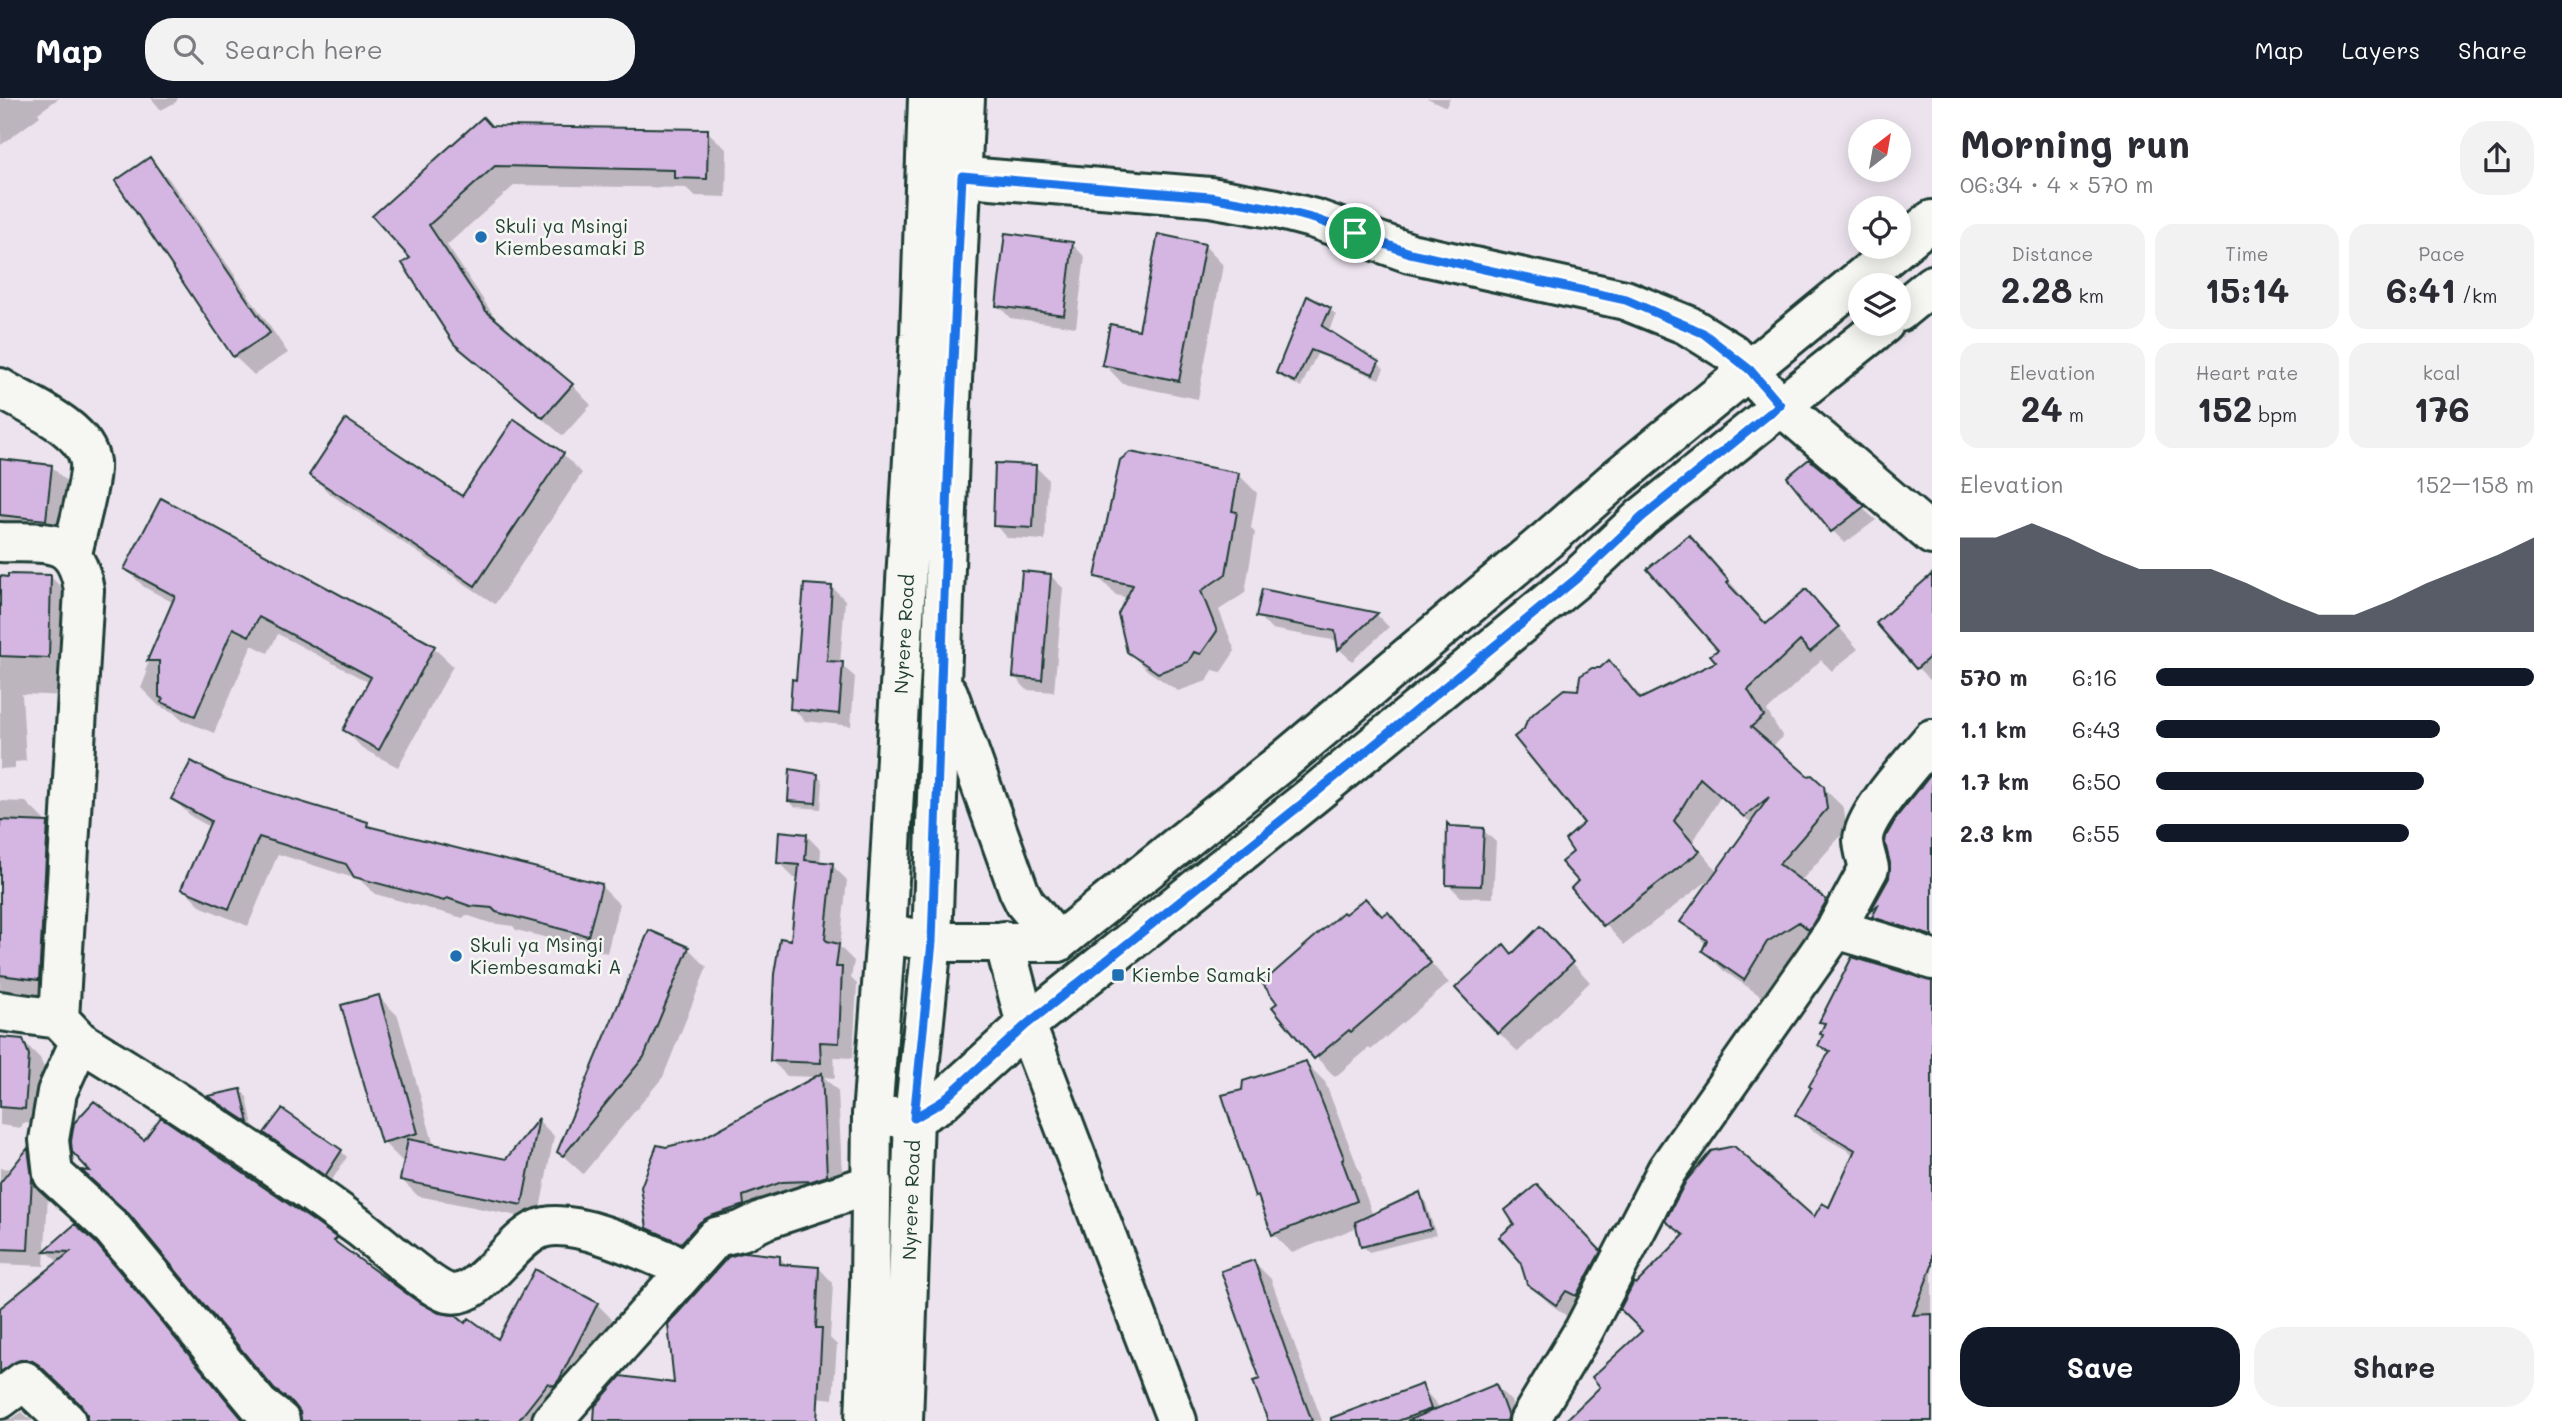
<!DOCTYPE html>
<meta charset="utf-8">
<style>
:root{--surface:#fff;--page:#f2f2f3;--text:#2b2b33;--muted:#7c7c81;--accent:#111827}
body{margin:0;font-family:Mali,sans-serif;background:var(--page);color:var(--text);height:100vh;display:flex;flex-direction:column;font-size:26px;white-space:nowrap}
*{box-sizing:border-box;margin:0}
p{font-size:23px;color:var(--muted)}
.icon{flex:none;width:38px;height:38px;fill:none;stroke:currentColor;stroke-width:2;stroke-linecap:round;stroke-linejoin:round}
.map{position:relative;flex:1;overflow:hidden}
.panel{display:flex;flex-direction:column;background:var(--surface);width:630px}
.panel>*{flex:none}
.needle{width:46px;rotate:31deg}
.fabs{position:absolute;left:1848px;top:21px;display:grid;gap:14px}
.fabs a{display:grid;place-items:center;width:63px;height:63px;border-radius:50%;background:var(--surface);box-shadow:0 4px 18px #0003;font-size:35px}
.pin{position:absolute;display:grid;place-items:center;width:60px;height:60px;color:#fff;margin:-30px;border:4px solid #fff;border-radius:50%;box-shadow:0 2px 7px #0007}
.round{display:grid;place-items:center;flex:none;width:74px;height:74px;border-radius:28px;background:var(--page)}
.overview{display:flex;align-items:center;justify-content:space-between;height:119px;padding:0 28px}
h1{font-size:38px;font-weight:700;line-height:52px}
.stats{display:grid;grid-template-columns:repeat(3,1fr);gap:10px;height:119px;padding:7px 28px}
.stats div{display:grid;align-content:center;border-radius:18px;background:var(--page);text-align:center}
.stats b{font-size:35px;font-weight:700}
.stats small{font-size:19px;font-weight:400}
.stats p{font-size:19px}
.chart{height:196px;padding:14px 28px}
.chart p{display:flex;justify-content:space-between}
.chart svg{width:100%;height:126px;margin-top:7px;fill:var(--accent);opacity:.7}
.cta{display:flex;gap:14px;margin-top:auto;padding:14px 28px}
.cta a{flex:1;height:80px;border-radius:28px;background:var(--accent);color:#fff;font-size:28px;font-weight:700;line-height:80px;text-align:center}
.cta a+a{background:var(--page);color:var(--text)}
ul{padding:0 28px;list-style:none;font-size:23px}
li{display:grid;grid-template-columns:112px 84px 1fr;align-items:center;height:52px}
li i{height:18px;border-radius:9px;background:var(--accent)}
header{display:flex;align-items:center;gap:42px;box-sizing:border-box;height:98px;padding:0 35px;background:var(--accent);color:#fff}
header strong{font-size:33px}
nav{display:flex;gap:38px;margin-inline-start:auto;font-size:24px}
.search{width:490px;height:63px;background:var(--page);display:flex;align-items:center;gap:18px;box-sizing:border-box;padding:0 24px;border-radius:28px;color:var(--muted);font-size:26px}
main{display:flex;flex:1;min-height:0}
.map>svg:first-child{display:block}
</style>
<header>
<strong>Map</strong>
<div class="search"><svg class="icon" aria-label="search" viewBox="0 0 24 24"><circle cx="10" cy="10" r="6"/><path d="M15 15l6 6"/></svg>Search here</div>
<nav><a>Map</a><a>Layers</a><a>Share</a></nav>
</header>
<main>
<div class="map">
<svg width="1932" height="1323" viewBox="0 0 1932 1323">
<rect width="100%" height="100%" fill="#ece3ee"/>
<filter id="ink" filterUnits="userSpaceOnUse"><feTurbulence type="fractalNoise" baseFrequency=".0143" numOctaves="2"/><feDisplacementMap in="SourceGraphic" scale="14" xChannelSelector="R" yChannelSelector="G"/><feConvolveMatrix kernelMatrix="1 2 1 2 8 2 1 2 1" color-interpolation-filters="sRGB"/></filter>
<g filter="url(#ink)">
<!-- shadow -->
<path fill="#0003" fill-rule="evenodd" d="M 0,0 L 59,0 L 38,15 L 40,18 L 1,47 Z
M 151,0 L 178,0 L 176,4 L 161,12 Z
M 1427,0 L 1450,0 L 1446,9 Z
M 492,30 L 707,33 L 727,52 L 726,99 L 695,98 L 686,90 L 515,87 L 447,147 L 500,227 L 572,287 L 591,307 L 563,338 L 476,265 L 455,245 L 413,160 L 374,118 Z
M 150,61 L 169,81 L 288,255 L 254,277 L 234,258 Z
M 1072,146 L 1085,159 L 1076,229 L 1010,220 L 998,207 Z
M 1204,147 L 1223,167 L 1198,301 L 1123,286 L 1104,266 L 1140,234 Z
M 1308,200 L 1330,211 L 1336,217 L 1328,234 L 1378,265 L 1384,271 L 1379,281 L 1317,256 L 1301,289 L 1284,281 L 1278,275 Z
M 563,356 L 582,375 L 495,506 L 330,396 L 311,377 L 463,400 Z
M 0,362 L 51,368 L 67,384 L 61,437 L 0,430 Z
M 1809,363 L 1876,422 L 1845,445 L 1832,432 Z
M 1035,368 L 1048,381 L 1045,442 L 1008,440 L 995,427 Z
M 1238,376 L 1257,395 L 1251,430 L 1255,435 L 1245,495 L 1219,512 L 1235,553 L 1221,574 L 1213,572 L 1207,583 L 1178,593 L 1148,573 L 1128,553 L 1128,500 L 1116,497 L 1097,478 Z
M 162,403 L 434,550 L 453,568 L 398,669 L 363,651 L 345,632 L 370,585 L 278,536 L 268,555 L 252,547 L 214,635 L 182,622 L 175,615 L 159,608 L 141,590 L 147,575 L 145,573 L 174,505 L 144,489 L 126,471 Z
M 1689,439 L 1709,459 L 1767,528 L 1826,514 L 1858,551 L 1832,573 L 1821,562 L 1767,613 L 1783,639 L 1772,649 L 1808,680 L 1812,679 L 1844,710 L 1846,732 L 1800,784 L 1826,803 L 1846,824 L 1787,864 L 1765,901 L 1724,873 L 1704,853 L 1707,847 L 1683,824 L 1715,777 L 1624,847 L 1573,790 L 1580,783 L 1575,755 L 1586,725 L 1579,594 L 1609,564 L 1643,601 L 1719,564 L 1721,552 ZM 1721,698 L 1752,726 L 1718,774 L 1693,744 Z
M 1050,477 L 1063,490 L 1054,594 L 1027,592 L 1015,579 Z
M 50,478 L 69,497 L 67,598 L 22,596 L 26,663 L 15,664 L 15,670 L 0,671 L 0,480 Z
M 1932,478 L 1932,584 L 1917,569 Z
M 832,489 L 845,502 L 840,566 L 855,579 L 851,628 L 805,623 L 792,610 L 798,584 Z
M 1263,493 L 1377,517 L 1389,529 L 1352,563 L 1339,551 L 1338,543 L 1271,531 L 1258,518 Z
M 817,677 L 823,684 L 821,711 L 795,709 L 789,703 Z
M 1932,678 L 1932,848 L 1889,834 L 1874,819 Z
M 224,683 L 367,726 L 371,730 L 601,788 L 619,806 L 607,855 L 516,832 L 513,828 L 490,825 L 466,817 L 463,820 L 375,796 L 360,782 L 278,756 L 248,828 L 202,809 L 183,790 L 210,729 L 192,719 L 173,701 Z
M 0,703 L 26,704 L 44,722 L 44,725 L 48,725 L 66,743 L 57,899 L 25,895 L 23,898 L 0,897 Z
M 1483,732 L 1496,744 L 1493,800 L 1461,799 L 1448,786 Z
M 806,737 L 821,752 L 820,766 L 832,767 L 847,782 L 840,849 L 854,863 L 851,880 L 857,886 L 853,960 L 834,959 L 835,980 L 824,979 L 838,993 L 843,1094 L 699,1161 L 666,1147 L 648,1129 L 666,1050 L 703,1042 L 817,979 L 787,978 L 772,963 L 793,844 L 799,780 L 794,780 L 779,765 Z
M 1387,816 L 1449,885 L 1371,952 L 1369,950 L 1335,979 L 1316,959 L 1279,906 Z
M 688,850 L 707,869 L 663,979 L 583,1076 L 559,1054 Z
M 1559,850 L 1590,884 L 1518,954 L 1499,935 L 1513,857 Z
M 1932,888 L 1932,1323 L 1568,1323 L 1603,1289 L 1645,1233 L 1636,1188 L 1685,1139 L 1668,1122 L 1815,1122 L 1830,1111 L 1855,1057 L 1812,1032 L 1797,1017 L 1830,956 L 1820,947 L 1825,938 L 1825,928 L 1821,924 Z
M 379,899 L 398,918 L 434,1048 L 507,1063 L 539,1023 L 554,1038 L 538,1122 L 418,1098 L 402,1082 L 406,1062 L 402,1063 L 383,1044 Z
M 0,941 L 23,943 L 40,960 L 46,975 L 41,1026 L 23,1025 L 21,1030 L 0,1027 Z
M 1306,965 L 1325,984 L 1362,1080 L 1360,1081 L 1373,1118 L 1420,1096 L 1425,1102 L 1436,1137 L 1369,1154 L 1363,1148 L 1358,1129 L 1292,1155 L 1273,1136 L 1261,1103 L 1257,1098 L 1244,993 Z
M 241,993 L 247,999 L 253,1028 L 212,999 Z
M 266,1035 L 341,1053 L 347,1059 L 332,1082 Z
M 144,1044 L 335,1141 L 350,1156 L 416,1205 L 498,1244 L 597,1206 L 612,1221 L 574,1297 L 544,1323 L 315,1323 L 291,1306 L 276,1290 L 95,1074 Z
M 28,1053 L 44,1069 L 48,1098 L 44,1168 L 0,1166 L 0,1070 L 14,1071 Z
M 1556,1107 L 1619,1173 L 1576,1225 L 1549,1205 L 1529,1185 Z
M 75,1128 L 110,1161 L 244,1323 L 89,1323 L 89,1317 L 84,1308 L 55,1280 L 45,1275 L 34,1275 L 0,1282 L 0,1212 L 59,1165 L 47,1153 Z
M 780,1160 L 789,1169 L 819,1170 L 833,1185 L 830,1240 L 837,1247 L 833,1301 L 816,1299 L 813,1323 L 596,1323 L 676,1287 Z
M 1254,1164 L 1271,1181 L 1322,1323 L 1270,1323 L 1262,1282 Z
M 1421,1288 L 1440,1310 L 1496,1288 L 1511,1303 L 1518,1323 L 1328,1323 Z
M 22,1314 L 32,1323 L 2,1323 L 13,1320 Z"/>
<!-- building -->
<path fill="#d5b6e3" stroke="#1f3d34" stroke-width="2" d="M 483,19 L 491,28 L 708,31 L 707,81 L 674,80 L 674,72 L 495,68 L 429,127 L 486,213 L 573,286 L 543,320 L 454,246 L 402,165 L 410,160 L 372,118 Z
M 150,59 L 270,235 L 233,259 L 115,83 Z
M 1005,135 L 1073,144 L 1064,217 L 996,208 Z
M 1158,136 L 1205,146 L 1179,283 L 1102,267 L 1110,226 L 1139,232 Z
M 1307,198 L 1331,210 L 1322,228 L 1379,264 L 1373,276 L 1311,252 L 1295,284 L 1276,275 Z
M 346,321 L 462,398 L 514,321 L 564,355 L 475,488 L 309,377 Z
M 1130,354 L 1239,375 L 1232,413 L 1237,414 L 1226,476 L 1201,493 L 1217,533 L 1201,556 L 1194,554 L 1188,564 L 1158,575 L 1127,554 L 1118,516 L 1133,487 L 1095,479 L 1120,362 Z
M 0,361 L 52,367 L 46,422 L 0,417 Z
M 1809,361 L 1865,408 L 1831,434 L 1787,379 Z
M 995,365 L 1036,367 L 1033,430 L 993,428 Z
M 161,400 L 435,548 L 379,652 L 343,632 L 371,579 L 259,519 L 249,538 L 233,530 L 195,618 L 161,604 L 163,601 L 159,599 L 159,563 L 147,563 L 175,498 L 124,471 Z
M 1689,437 L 1729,483 L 1727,485 L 1766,526 L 1806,491 L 1839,529 L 1810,554 L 1800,543 L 1748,592 L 1764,618 L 1751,629 L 1808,678 L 1812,677 L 1824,688 L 1827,711 L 1779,766 L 1827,802 L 1809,832 L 1799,824 L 1767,844 L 1744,882 L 1702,853 L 1707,842 L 1680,824 L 1769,699 L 1744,719 L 1700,680 L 1674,723 L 1700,753 L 1603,828 L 1571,790 L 1578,783 L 1561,764 L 1573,754 L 1565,742 L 1584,725 L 1514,639 L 1524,631 L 1527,622 L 1535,614 L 1564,591 L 1578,592 L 1580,578 L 1592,570 L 1600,570 L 1609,562 L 1640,601 L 1716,564 L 1710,557 L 1718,552 L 1647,471 Z
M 1022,473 L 1051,476 L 1042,582 L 1013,579 Z
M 8,476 L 51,477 L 49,560 L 0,558 L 0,478 L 8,479 Z
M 1932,476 L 1932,557 L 1916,571 L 1876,525 Z
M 804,486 L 832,488 L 827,563 L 843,564 L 839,616 L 790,611 L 792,581 L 796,582 Z
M 1262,491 L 1378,515 L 1338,552 L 1335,533 L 1256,519 Z
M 191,663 L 225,681 L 368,724 L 367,728 L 602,786 L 588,838 L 496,814 L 492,810 L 470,808 L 447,800 L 444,803 L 354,779 L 346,766 L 259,739 L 229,811 L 181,791 L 211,723 L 171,701 Z
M 790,671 L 818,676 L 816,705 L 788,703 Z
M 1932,675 L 1932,838 L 1872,819 L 1879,806 L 1870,814 L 1889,780 L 1890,765 L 1885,745 L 1886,738 L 1898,717 Z
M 0,722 L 48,724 L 39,882 L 0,877 Z
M 1447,725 L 1450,728 L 1484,730 L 1481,788 L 1446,787 Z
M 779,733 L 807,736 L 805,762 L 833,765 L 825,841 L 827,843 L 839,846 L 836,869 L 842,869 L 839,945 L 820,944 L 821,965 L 770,963 L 774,876 L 780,840 L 791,842 L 799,767 L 777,765 Z
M 1365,800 L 1382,818 L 1388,814 L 1431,865 L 1351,934 L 1349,932 L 1314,961 L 1272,909 L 1277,905 L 1262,885 L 1343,814 L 1345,816 Z
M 1540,828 L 1573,864 L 1498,936 L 1455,890 L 1504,846 L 1512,856 Z
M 649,832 L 689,849 L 644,959 L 563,1058 L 557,1054 Z
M 1852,859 L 1932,883 L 1932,1168 L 1913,1217 L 1932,1216 L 1932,1323 L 1565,1323 L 1600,1289 L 1592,1279 L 1642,1233 L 1620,1211 L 1634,1184 L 1636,1186 L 1684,1137 L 1665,1123 L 1686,1083 L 1711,1053 L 1734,1048 L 1814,1119 L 1822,1105 L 1829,1109 L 1855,1052 L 1795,1017 L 1811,990 L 1809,988 L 1830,953 L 1818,948 L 1823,937 L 1820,936 L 1825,925 L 1819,924 Z
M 379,897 L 418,1035 L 381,1045 L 341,907 Z
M 0,939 L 23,941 L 29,957 L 25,1011 L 0,1009 Z
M 1306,963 L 1344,1060 L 1342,1062 L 1357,1103 L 1272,1137 L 1258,1098 L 1255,1099 L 1222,997 L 1242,992 L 1243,983 Z
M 822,975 L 827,1078 L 812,1083 L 782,1084 L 743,1098 L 744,1107 L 711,1118 L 700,1124 L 681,1145 L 647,1130 L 641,1089 L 657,1047 L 666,1049 L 703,1040 Z
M 241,991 L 249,1025 L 208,998 Z
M 94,1003 L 144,1042 L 161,1019 L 312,1122 L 337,1140 L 334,1143 L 417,1203 L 439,1215 L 455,1217 L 465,1225 L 469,1220 L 498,1241 L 535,1171 L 598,1205 L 559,1282 L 554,1288 L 548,1285 L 518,1323 L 301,1323 L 300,1314 L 294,1306 L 274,1291 L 129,1116 L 81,1072 L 90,1073 L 72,1054 L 71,1043 L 74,1025 Z
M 282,1011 L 342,1052 L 325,1078 L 264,1035 Z
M 539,1020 L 522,1107 L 400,1082 L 408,1041 L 506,1061 Z
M 28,1050 L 32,1080 L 28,1152 L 0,1151 L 0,1085 Z
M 1537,1086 L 1601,1153 L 1576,1198 L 1566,1193 L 1556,1207 L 1527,1186 L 1520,1163 L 1499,1139 L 1514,1126 L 1505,1112 Z
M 1420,1094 L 1431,1131 L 1361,1149 L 1355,1124 Z
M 75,1126 L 96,1145 L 244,1323 L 87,1323 L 87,1316 L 81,1307 L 39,1267 L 31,1262 L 20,1262 L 0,1274 L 0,1210 L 70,1154 L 44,1153 Z
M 745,1154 L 780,1158 L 780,1166 L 819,1169 L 816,1230 L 822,1230 L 817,1323 L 594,1323 L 595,1308 L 621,1278 L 674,1285 L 668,1226 L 728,1159 Z
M 1254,1162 L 1287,1256 L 1312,1323 L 1268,1323 L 1253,1283 L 1260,1281 L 1221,1173 Z
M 1422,1286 L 1431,1311 L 1398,1323 L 1331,1323 L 1331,1320 Z
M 1496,1286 L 1508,1319 L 1507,1323 L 1407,1323 Z"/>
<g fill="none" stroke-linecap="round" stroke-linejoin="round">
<defs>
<path id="street" d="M 930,76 L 1210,99 L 1277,111 L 1315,121 L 1410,155 L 1625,202 L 1687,227 L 1732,255 L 1780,307 L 1932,437
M 0,290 C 27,307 85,329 90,364 C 92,382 76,436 72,456
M 0,444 C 47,446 75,436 84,492 L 59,921
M 1836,831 L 1869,770 C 1867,761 1863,751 1863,742 C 1863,717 1915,662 1932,641
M 0,913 L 59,921 L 80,943 L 57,994 L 49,1042 L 53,1076 L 112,1130 L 259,1307 L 280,1323
M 80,943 C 175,1001 269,1063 359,1129 C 378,1143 429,1190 448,1195 C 483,1203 512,1135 546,1129 C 582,1122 652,1157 687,1171
M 0,1301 L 24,1283 L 66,1323
M 552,1323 L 716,1139 L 741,1133 L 766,1121 L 872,1086
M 1529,1323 L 1584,1232 L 1667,1072 L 1836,831 L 1910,853 L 1932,862"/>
<path id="secondary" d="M 1899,214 L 1932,187
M 886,835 L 932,844 L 1058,844 L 1287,660 L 1548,441 L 1616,381 L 1932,122
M 1004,843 L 1026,927 L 1177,1323
M 872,1018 L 914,1020 L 940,1005 L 1026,927 L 1313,697 L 1576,481 L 1642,419 L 1884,226"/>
<path id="primary" d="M 948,595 L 1019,793 L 1025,805 L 1058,844
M 865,1323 L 870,1187 L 872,1018 L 886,835 L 920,237 L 928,0
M 903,1323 L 914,1020 L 932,844 L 950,326 L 965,0"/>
</defs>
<!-- street casing -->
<use href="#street" stroke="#1f3d34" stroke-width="44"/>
<!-- secondary casing -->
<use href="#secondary" stroke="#1f3d34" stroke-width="44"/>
<!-- primary casing -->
<use href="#primary" stroke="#1f3d34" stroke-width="44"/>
<!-- street -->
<use href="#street" stroke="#f6f6f2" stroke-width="38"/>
<!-- secondary -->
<use href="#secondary" stroke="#f6f6f2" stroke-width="38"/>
<!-- primary -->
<use href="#primary" stroke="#f6f6f2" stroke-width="38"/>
</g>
</g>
<g fill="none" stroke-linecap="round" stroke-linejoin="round" filter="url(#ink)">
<defs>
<path id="route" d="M 962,78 L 1210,99 L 1277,111 L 1315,121 L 1410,155 L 1626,202 L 1703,235 L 1750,272 L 1780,307 L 1642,419 L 1576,481 L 1313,697 L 1026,927 L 940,1005 L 914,1020 L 932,844 L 950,326 Z"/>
</defs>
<!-- route casing -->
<use href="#route" stroke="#fff" stroke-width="14"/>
<!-- route -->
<use href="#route" stroke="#1a73e8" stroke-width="9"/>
</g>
<!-- markers -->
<g fill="#1f6fb2" stroke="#f6f6f2" stroke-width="2.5">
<circle cx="481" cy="139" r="7"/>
<circle cx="456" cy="858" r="7"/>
<rect x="1111" y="870" width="14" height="14" rx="3.5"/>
</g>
<g text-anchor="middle" stroke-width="5" stroke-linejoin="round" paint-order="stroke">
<!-- poi labels -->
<g font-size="19" fill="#1f3d34" stroke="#f6f6f2" text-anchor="start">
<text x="495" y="135">Skuli ya Msingi<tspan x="495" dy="22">Kiembesamaki B</tspan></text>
<text x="470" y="854">Skuli ya Msingi<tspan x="470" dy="22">Kiembesamaki A</tspan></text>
<text x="1132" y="884">Kiembe Samaki</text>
</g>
<!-- street labels -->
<g font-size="19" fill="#1f3d34" stroke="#f6f6f2">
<text transform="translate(904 536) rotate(-87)" y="7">Nyrere Road</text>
<text transform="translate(911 1102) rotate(-88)" y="7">Nyrere Road</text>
</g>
</g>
</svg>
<div class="fabs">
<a><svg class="needle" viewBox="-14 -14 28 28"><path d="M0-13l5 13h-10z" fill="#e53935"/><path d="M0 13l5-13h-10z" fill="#7c7c81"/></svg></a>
<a><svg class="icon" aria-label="locate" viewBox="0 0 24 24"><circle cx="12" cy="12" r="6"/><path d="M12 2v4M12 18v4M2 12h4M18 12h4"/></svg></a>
<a><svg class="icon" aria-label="layers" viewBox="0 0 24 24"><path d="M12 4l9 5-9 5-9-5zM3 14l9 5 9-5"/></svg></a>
</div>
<div class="pin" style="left:1355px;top:135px;background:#1e9e55"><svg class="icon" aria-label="arrive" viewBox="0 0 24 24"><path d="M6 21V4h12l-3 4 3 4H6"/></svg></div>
</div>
<section class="panel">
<div class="overview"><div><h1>Morning run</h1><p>06:34 · 4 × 570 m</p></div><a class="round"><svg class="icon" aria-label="share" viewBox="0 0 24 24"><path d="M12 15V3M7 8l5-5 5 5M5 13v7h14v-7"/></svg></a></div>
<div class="stats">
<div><p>Distance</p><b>2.28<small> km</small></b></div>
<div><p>Time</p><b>15:14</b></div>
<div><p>Pace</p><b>6:41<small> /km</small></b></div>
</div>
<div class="stats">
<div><p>Elevation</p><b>24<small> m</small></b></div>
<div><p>Heart rate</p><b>152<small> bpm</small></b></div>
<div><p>kcal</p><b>176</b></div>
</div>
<div class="chart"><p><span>Elevation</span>152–158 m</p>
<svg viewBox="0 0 160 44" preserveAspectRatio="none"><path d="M0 44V11L10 11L20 6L30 11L40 17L50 22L60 22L70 22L80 27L90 33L100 38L110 38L120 33L130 27L140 22L150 17L160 11V44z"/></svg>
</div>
<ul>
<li><b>570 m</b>6:16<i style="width:100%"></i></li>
<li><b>1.1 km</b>6:43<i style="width:75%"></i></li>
<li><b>1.7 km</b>6:50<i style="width:71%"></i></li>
<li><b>2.3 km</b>6:55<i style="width:67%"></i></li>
</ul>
<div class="cta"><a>Save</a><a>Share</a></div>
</section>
</main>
